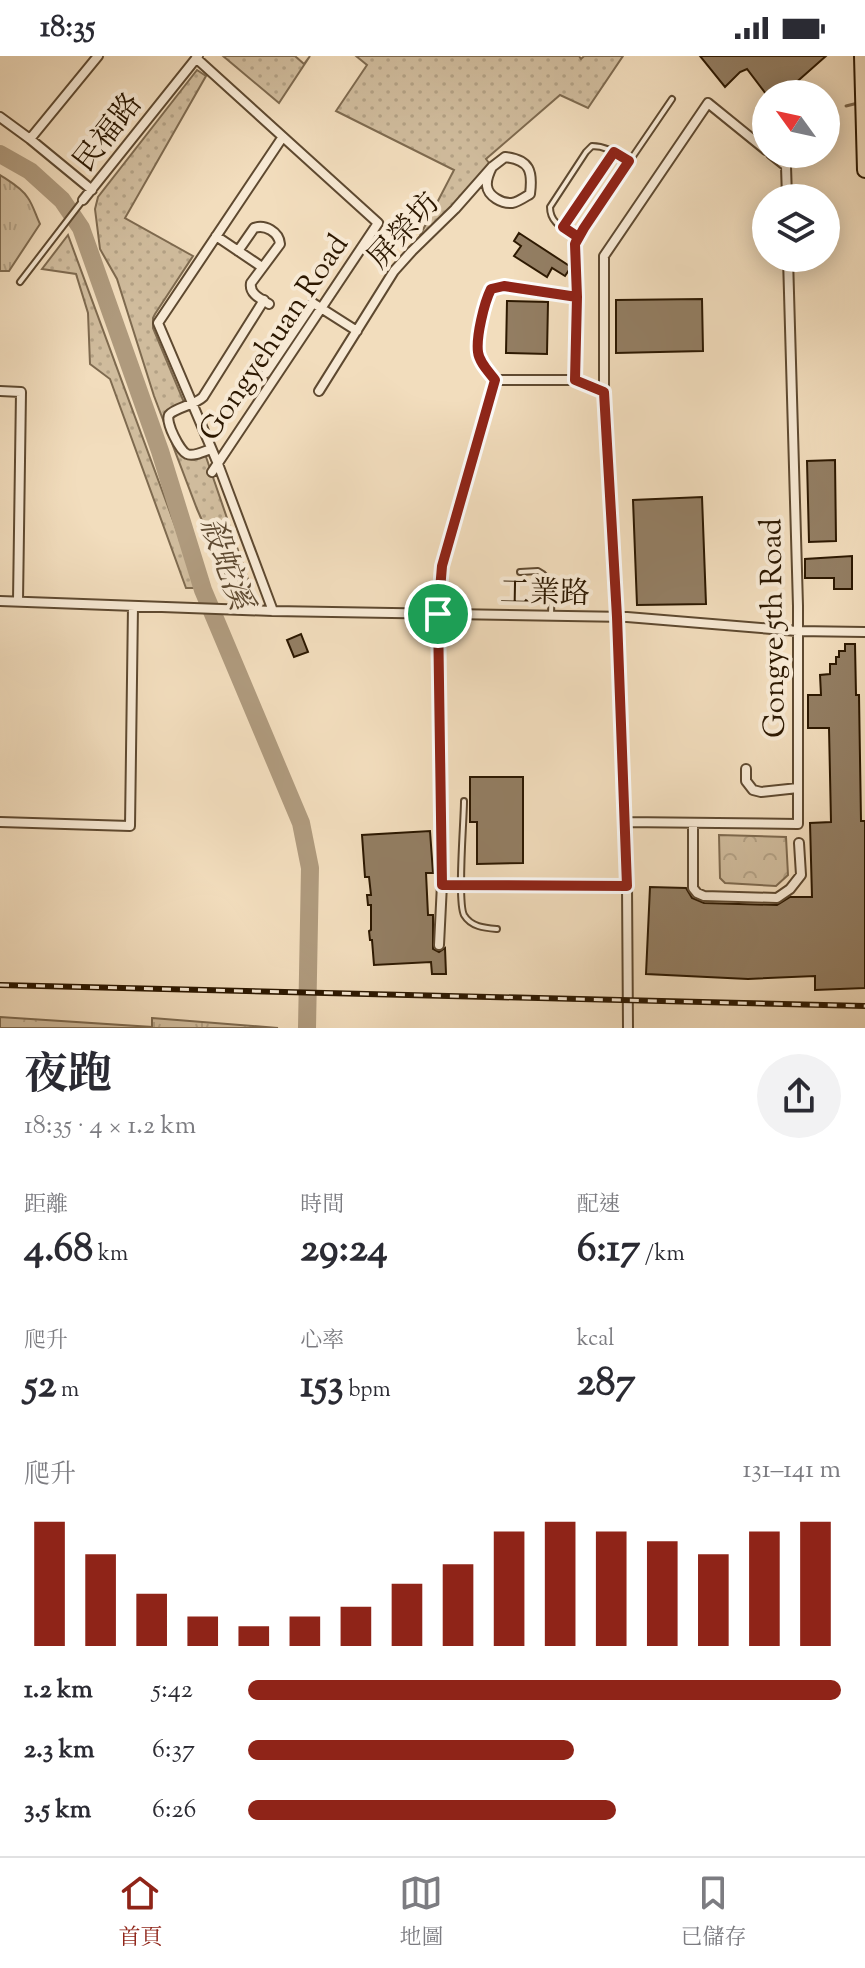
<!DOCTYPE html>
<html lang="zh-TW">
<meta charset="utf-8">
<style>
:root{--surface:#fff;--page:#f2f2f3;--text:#2b2b33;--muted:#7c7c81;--line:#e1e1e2;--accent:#8f2418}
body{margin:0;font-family:"Sorts Mill Goudy","Noto Serif TC",serif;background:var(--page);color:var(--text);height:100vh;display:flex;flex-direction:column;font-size:30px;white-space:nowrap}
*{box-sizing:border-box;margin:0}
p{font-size:26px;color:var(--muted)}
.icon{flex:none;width:44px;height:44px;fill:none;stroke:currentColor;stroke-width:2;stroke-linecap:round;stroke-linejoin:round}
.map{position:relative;height:972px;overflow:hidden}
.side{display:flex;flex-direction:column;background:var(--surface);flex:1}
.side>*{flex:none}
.needle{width:52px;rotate:303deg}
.buttons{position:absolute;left:752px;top:24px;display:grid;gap:16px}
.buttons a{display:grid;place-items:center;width:88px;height:88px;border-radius:50%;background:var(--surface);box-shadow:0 4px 20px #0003;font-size:40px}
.pin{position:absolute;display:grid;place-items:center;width:68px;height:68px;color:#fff;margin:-34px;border:4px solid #fff;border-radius:50%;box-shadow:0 2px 8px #0007}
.round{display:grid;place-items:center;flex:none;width:84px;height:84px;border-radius:42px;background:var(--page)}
.headline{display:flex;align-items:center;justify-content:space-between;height:136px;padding:0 24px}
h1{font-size:44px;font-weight:700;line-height:60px}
.metrics{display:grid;grid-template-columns:repeat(3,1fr);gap:12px;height:136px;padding:8px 24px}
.metrics div{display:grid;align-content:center}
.metrics b{font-size:40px;font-weight:700}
.metrics small{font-size:22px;font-weight:400}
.metrics p{font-size:22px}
.chart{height:224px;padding:16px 24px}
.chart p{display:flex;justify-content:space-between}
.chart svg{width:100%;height:144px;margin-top:8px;stroke:var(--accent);stroke-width:6}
ul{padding:0 24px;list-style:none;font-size:26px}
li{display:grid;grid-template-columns:128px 96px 1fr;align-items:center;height:60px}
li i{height:20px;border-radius:10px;background:var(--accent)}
.status{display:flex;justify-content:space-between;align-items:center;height:56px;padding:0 40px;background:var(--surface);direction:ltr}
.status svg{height:22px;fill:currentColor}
.tab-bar{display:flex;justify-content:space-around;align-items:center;height:112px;border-top:2px solid var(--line);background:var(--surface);font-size:22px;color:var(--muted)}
.tab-bar a{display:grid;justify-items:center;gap:4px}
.tab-bar .active{color:var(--accent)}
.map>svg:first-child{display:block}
</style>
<div class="status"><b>18:35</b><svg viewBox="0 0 49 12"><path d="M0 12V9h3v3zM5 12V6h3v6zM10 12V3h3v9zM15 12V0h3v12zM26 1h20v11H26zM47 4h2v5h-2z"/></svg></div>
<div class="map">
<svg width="865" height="972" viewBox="0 0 865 972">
<defs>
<pattern id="grass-dots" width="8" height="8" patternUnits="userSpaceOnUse" patternTransform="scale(2)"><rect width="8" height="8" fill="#d0bc9d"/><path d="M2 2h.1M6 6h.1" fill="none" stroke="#b3a185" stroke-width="1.8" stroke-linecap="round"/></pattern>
<pattern id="forest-crowns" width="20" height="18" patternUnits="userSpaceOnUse" patternTransform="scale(2)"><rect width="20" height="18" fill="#d0bc9d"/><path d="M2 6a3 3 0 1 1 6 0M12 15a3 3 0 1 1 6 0" fill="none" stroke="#b3a185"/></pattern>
<pattern id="park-tufts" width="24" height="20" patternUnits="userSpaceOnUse" patternTransform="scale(2)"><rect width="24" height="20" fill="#d0bc9d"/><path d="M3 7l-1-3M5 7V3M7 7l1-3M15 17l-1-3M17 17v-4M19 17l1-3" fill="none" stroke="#b3a185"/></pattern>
</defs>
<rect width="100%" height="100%" fill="#f2ddbd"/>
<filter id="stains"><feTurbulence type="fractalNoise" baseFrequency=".0025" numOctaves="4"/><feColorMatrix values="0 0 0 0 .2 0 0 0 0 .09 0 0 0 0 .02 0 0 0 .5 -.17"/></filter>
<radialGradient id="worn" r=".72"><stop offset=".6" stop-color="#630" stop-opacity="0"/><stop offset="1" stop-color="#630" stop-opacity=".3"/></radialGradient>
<!-- grass -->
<path fill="url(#grass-dots)" stroke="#7e6a4f" stroke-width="2" d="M 223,0 L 295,0 L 304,8 L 310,0 L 279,47 Z
M 356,0 L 579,0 L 581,3 L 584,0 L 623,0 L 588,52 L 560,39 L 486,103 L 492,111 L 412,195 L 454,114 L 336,55 L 367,9 Z
M 197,14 L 206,20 L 125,162 L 193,200 L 155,258 L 153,262 L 153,272 L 186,351 L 169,360 L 185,398 L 204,395 L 252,535 L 233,535 L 197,453 L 154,340 L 117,223 L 100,193 L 95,153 L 98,141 Z
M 68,179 L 198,532 L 186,532 L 110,323 L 90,308 L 88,257 L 76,218 L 42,213 Z"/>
<!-- forest -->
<path fill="url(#forest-crowns)" stroke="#7e6a4f" stroke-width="2" d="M 719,779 L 786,781 L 788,819 L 776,830 L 725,827 L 720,822 Z
M 0,961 L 152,971 L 152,972 L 0,972 Z"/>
<!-- park -->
<path fill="url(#park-tufts)" stroke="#7e6a4f" stroke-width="2" d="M 0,119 C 9,125 22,132 28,142 C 33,149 36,160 40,168 L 9,215 L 0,215 Z
M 152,962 L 278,972 L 152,972 Z"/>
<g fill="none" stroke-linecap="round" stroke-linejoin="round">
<!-- stream -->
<path stroke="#7b664b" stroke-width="3" d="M 846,50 L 858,47"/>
<!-- river -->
<path stroke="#af9a7d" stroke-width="18" d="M 0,98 L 30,115 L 62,144 L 81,172 L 160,395 L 203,534 L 301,767 L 310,812 L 307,972"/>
</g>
<!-- building -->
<path fill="#937e63" stroke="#2c1801" stroke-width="2" d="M 700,0 L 826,0 L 783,38 L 766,38 L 747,13 L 740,16 L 725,31 Z
M 519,177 L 571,211 L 565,220 L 552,212 L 547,221 L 514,200 L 521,190 L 514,185 Z
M 702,243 L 703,295 L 616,297 L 616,244 Z
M 507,245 L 548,246 L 547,298 L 506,297 Z
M 835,404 L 836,485 L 809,486 L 807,405 Z
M 702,441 L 706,548 L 637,549 L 633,444 Z
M 852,500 L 852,533 L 834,533 L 834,522 L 805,522 L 805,503 Z
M 301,578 L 308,596 L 294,601 L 287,584 Z
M 845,588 L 855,588 L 856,639 L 859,639 L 861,765 L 865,765 L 865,932 L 815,934 L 815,920 L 748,923 L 646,918 L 650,831 L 686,832 L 692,842 L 704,847 L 777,849 L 790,841 L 812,841 L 810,767 L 831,766 L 829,672 L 808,672 L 808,639 L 821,639 L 820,619 L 830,618 L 830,608 L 836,608 L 836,601 L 839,601 L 839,595 L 845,595 Z
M 470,721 L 523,721 L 523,807 L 477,808 L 477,766 L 470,766 Z
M 430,775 L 433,817 L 426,817 L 428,859 L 433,859 L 433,893 L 439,896 L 445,892 L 446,918 L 432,918 L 431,906 L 374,909 L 372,884 L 370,884 L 369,875 L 371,874 L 371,849 L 368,849 L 367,839 L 371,839 L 369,821 L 365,821 L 362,779 Z"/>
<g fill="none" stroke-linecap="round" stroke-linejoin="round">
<defs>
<path id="lane" d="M 786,110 L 803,98
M 563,171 L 614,96
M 578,181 C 564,172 550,168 550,151 L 586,96 L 592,90 C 607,90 617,98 629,105
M 20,226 L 83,144
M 575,322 L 577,241 L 575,188 L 584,172 L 672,43
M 495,324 C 489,316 479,306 478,296 C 476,281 484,247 491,233 L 504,230 L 577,241
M 520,516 L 538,515 C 555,523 551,543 551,560
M 464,745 C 464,765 457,845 464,859 C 471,871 485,872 497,873"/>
<path id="street" d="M 196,2 L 378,167 L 212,416
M 0,61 L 30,83 L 92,134
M 30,83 L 98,0
M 771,98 L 786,110 L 787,142
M 83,144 L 198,0
M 216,180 L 262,211
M 238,195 L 254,172 C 265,168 279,176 280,188 L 251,227 C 249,238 261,243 269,248
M 266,317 L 313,247 L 357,275
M 0,335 L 21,336 L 18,545
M 319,335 L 394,215 L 412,195 L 455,153 L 492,111 L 505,101 C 530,104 533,115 530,138 C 525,141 518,146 512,147 C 502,148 488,140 487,130 C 486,123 489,117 492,111
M 604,336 L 575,324 L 495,324 L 442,510 L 438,558 L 442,828 L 627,830
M 211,393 C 205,395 193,401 187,398 C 180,395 165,366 169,359 C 174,352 195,349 203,341 L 264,244
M 0,545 L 273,555 L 627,561 L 797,575 L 865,576
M 273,555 L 218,408 L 158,267 L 282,82
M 746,713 L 746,725 L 753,734 L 761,736 L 798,732
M 0,766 L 130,770 L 133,550
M 624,766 L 798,768 L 798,550 L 788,202
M 693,767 L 693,832 L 697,837 L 704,840 L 777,842 L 790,833 L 801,819 L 799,787
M 439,889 L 442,828
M 628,972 L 627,830 L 617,577 L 604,336 L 604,200 L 708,47 L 766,94"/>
<path id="primary" d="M 862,0 L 865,114"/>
</defs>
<!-- lane casing -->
<use href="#lane" stroke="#5e4930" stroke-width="8"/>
<!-- street casing -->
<use href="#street" stroke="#5e4930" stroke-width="12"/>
<!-- primary casing -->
<use href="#primary" stroke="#2c1801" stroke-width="18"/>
<!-- lane -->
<use href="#lane" stroke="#f7e9d4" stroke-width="4"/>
<!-- street -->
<use href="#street" stroke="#f7e9d4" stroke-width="8"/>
<!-- primary -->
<use href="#primary" stroke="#f2ddbd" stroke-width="14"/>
<defs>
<path id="rail" d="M 0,929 L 865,950"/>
</defs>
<!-- rail casing -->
<use href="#rail" stroke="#2c1801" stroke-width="6"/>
<!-- rail -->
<use href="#rail" stroke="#f7e9d4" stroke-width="3" stroke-dasharray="9" stroke-linecap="butt"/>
</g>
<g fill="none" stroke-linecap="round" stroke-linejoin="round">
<defs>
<path id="route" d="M 438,558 L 442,829 L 627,830 L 617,561 L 604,336 L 575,324 L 577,241 L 575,188 L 584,172 L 629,105 L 614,96 L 563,171 L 578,181 L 575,188 L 577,241 L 504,230 L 491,233 C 484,247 476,281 478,296 C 479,306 489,316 495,324 L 442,510 L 438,558"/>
</defs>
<!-- route casing -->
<use href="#route" stroke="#fff" stroke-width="16"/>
<!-- route -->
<use href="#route" stroke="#8f2418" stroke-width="10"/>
</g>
<g text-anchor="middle" stroke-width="8" stroke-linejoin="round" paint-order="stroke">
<!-- street labels -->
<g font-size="30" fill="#2c1801" stroke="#f7e9d4">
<text transform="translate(107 76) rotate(-52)" y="10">民福路</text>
<text transform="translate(403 174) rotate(-48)" y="10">屏榮坊</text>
<text transform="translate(273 281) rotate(-56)" y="10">Gongyehuan Road</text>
<text transform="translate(545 536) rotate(1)" y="10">工業路</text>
<text transform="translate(772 572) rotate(-91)" y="10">Gongye 5th Road</text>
</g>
<!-- water labels -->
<g font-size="32" font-style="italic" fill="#604c33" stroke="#f7e9d4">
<text transform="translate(227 507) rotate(70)" y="11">殺蛇溪</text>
</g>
</g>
<rect width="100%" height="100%" filter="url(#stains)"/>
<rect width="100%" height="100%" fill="url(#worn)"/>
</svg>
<div class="buttons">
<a><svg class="needle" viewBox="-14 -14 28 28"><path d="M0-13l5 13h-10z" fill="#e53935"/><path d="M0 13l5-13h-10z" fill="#7c7c81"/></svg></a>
<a><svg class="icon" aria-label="layers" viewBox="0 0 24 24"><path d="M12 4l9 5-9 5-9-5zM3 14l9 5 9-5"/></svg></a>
</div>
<div class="pin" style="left:438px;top:558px;background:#1e9e55"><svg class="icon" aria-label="arrive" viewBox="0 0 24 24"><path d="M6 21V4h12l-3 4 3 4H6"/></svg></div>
</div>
<section class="side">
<div class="headline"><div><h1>夜跑</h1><p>18:35 · 4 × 1.2 km</p></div><a class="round"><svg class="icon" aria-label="share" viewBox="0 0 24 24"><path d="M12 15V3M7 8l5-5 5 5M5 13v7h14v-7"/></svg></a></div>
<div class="metrics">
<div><p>距離</p><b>4.68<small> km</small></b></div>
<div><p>時間</p><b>29:24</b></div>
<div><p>配速</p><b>6:17<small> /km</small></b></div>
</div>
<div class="metrics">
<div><p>爬升</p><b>52<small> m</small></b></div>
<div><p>心率</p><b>153<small> bpm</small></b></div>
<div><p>kcal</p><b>287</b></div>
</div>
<div class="chart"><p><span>爬升</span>131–141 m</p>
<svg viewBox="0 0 160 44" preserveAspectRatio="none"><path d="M5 44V6M15 44V16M25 44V28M35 44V35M45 44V38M55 44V35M65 44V32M75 44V25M85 44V19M95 44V9M105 44V6M115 44V9M125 44V12M135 44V16M145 44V9M155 44V6"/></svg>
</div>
<ul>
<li><b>1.2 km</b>5:42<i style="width:100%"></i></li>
<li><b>2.3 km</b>6:37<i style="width:55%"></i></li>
<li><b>3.5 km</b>6:26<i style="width:62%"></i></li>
</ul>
</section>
<nav class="tab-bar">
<a class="active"><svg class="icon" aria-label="home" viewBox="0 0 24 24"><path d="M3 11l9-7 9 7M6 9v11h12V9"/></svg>首頁</a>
<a><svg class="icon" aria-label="map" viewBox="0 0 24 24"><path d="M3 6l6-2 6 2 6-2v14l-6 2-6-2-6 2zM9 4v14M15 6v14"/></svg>地圖</a>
<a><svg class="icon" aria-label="saved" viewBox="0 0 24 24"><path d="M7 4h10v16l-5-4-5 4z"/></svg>已儲存</a>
</nav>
